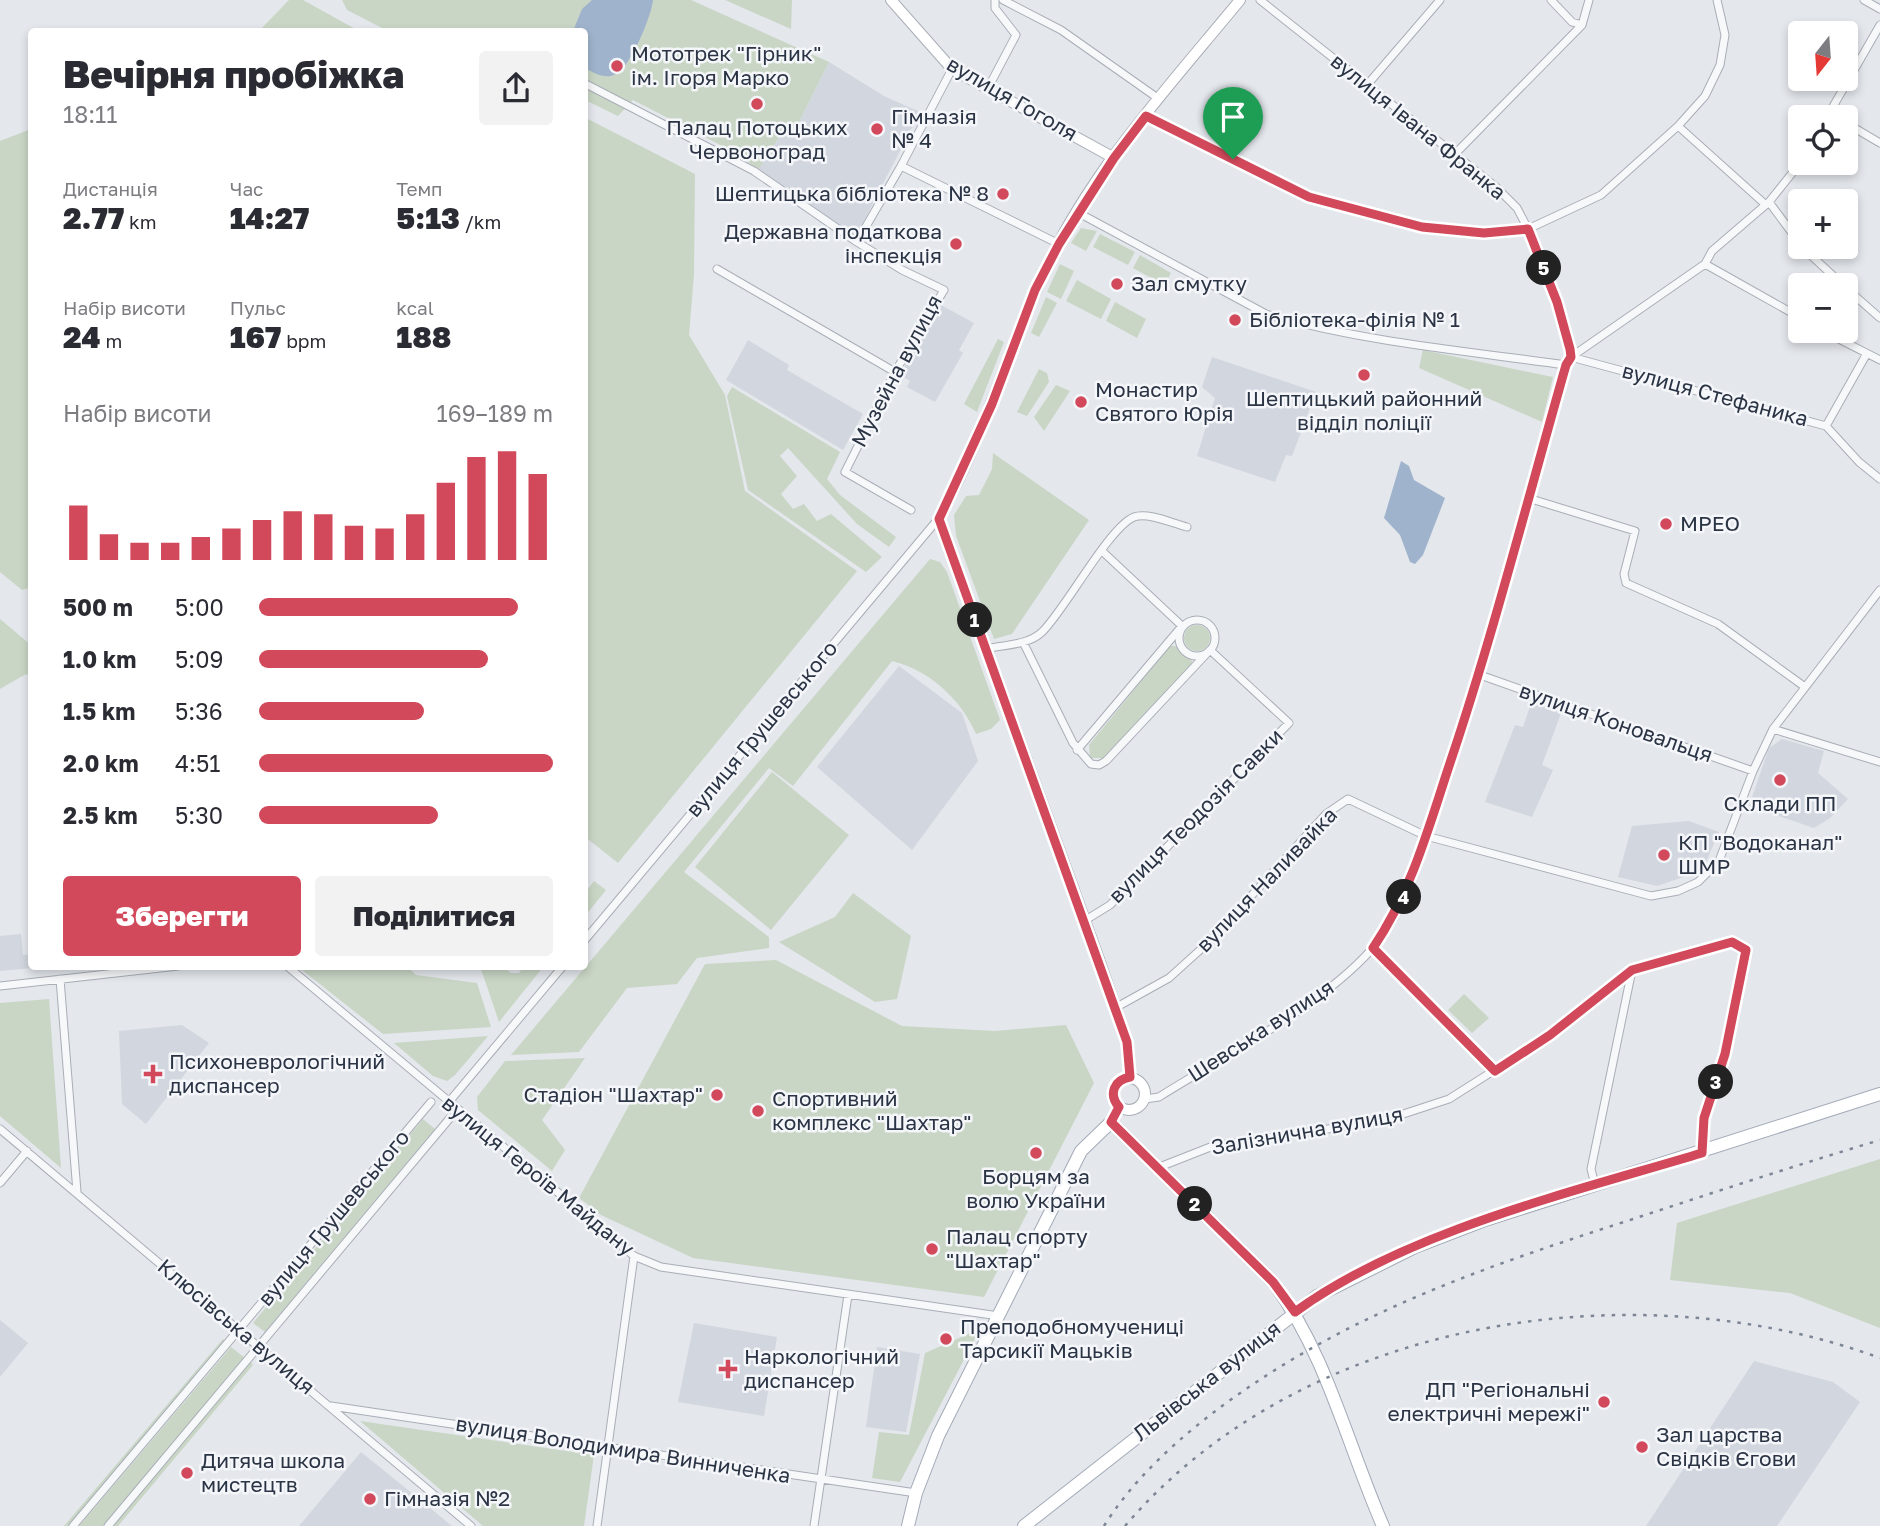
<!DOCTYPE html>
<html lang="uk">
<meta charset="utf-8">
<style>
:root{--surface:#fff;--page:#f2f2f3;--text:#2b2b33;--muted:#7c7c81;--accent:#d1495b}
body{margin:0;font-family:"Golos Text",sans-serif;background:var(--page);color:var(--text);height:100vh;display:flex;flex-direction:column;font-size:26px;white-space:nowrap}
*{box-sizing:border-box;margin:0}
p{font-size:23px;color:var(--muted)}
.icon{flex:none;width:38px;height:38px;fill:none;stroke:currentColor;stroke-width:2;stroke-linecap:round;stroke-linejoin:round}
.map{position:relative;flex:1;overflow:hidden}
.panel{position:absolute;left:28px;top:28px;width:560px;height:942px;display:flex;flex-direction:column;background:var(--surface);border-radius:7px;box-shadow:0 4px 10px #0003}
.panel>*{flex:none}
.needle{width:46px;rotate:197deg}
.tools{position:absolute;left:1788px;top:21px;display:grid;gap:14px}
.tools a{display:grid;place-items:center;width:70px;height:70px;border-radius:7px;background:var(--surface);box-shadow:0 4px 10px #0003;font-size:35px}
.pin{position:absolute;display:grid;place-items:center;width:60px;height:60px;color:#fff;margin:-72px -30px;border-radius:50% 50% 50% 0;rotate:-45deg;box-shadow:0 0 7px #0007}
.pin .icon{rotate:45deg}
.km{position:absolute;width:35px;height:35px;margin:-18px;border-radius:50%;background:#222;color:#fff;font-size:19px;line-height:35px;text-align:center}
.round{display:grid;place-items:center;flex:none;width:74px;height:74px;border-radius:7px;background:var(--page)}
.summary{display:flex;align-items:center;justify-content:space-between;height:119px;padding:0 35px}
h1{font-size:38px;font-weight:800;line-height:52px}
.stats{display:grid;grid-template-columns:repeat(3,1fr);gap:10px;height:119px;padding:7px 35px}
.stats div{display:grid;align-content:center}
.stats b{font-size:30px;font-weight:800}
.stats small{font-size:19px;font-weight:400}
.stats p{font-size:19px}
.chart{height:196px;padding:14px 35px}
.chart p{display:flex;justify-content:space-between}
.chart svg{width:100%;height:126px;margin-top:7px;stroke:var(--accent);stroke-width:6}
.action{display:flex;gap:14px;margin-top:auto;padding:14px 35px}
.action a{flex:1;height:80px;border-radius:7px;background:var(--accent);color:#fff;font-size:28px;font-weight:800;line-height:80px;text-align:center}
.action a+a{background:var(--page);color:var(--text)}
ul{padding:0 35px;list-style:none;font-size:23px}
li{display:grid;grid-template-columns:112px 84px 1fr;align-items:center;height:52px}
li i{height:18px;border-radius:9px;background:var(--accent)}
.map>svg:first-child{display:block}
</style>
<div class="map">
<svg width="1880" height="1526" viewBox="0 0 1880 1526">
<rect width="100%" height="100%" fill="#e4e7ec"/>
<!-- built -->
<path fill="#d2d6de" d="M 829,62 L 884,96 L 920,112 L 856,236 L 759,169 L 781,134 L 792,136 Z
M 939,304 L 974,323 L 959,350 L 963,353 L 935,402 L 907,387 L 910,381 L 900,375 Z
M 748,340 L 789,365 L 787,370 L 863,414 L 843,450 L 726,380 Z
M 1212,357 L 1316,392 L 1292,456 L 1286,455 L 1275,482 L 1197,456 L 1215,398 L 1202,387 Z
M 899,666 L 962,713 L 978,761 L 912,850 L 817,767 Z
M 1531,703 L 1561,713 L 1542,765 L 1553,770 L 1532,817 L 1485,802 L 1515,725 L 1523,727 Z
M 1782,739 L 1824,751 L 1818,773 L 1848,799 L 1830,818 L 1814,828 L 1749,806 L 1769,748 Z
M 1689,821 L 1719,832 L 1705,864 L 1692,874 L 1657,886 L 1618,877 L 1632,826 Z
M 21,934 L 23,955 L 31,954 L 32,966 L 43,967 L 0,971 L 0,936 Z
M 182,1025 L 209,1043 L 146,1124 L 122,1104 L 119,1031 Z
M 0,1320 L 28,1343 L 0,1377 Z
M 694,1323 L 777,1337 L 764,1416 L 678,1402 Z
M 877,1347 L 920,1354 L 906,1432 L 866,1427 Z
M 1754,1361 L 1833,1382 L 1860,1402 L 1777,1526 L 1646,1526 Z
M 361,1452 L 387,1473 L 452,1526 L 299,1526 Z"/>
<!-- green -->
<path fill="#c9d6c5" d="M 289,0 L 303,0 L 359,31 L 259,31 Z
M 342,0 L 691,0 L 829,62 L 792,136 L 781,134 L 759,169 L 746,161 L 744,164 L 729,157 L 732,151 L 633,100 L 618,116 L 585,100 L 584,32 L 388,31 L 347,10 Z
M 725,0 L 792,0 L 791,29 Z
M 584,117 L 695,174 L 694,274 L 689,335 L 725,395 L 745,491 L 857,571 L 618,863 L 584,836 Z
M 31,129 L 32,587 L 22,590 L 0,572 L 0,141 Z
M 1081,228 L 1097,231 L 1086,251 L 1071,243 Z
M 1100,234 L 1135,252 L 1128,265 L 1093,247 Z
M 1140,255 L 1171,273 L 1164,285 L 1133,268 Z
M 1060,264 L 1074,271 L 1061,299 L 1047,292 Z
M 1077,280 L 1111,299 L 1101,319 L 1066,301 Z
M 1046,297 L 1057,303 L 1039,337 L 1031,333 Z
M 1115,302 L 1146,319 L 1137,338 L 1106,321 Z
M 998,339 L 1004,342 L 977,412 L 964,404 Z
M 1423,350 L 1553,377 L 1542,422 L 1419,368 Z
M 1039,369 L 1047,373 L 1049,382 L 1027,416 L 1017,412 Z
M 1056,385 L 1070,391 L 1044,431 L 1034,417 Z
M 732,387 L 840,452 L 827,479 L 840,495 L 896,537 L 889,547 L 857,524 L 788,448 L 780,456 L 797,476 L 781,494 L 793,509 L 804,504 L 817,521 L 831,514 L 882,557 L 866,572 L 748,490 L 727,396 Z
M 993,453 L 1089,520 L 1012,634 L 994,639 L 956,536 L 954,515 L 966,496 L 979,495 L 992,469 Z
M 930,559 L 940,562 L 947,572 L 1000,720 L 991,729 L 976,734 C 961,699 929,670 892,661 L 793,786 L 769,768 L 684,872 L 769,937 L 769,948 L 697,958 L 677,984 L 627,988 L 579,1052 L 511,1055 Z
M 0,619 L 32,646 L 31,677 L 26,674 L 0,689 Z
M1184 638a13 13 0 1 1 26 0a13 13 0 1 1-26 0Z
M 1170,646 L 1175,646 L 1192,661 L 1192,666 L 1105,758 L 1090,758 L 1089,745 Z
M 772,772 L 849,835 L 771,930 L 695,867 Z
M 594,881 L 606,890 L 585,916 L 585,893 Z
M 853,893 L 911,936 L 897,999 L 875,1002 L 779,942 L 835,917 Z
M 776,960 L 902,1026 L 995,1031 L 1066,1025 L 1094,1083 L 984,1297 L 693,1258 L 601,1215 L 579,1198 L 705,964 Z
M 297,966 L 406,966 L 416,975 L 477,983 L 491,1027 L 383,1034 Z
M 480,966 L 502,966 L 511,973 L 519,973 L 524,966 L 544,966 L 499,1022 Z
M 1464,994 L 1489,1018 L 1472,1033 L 1448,1010 Z
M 49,999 L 61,1168 L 0,1116 L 0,1003 Z
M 488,1036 L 455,1075 L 447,1081 L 433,1076 L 394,1043 Z
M 585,1058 L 542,1120 L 565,1150 L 552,1171 L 478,1110 L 477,1097 L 505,1061 Z
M 423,1119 L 435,1129 L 265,1332 L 253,1323 Z
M 1880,1159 L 1880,1328 L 1790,1293 L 1670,1280 L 1677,1223 Z
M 980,1329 L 900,1482 L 872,1478 L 879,1432 L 909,1435 L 925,1353 Z
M 223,1339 L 227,1343 L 70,1526 L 64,1526 Z
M 231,1347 L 245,1358 L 103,1526 L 79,1526 Z
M 250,1361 L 253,1365 L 118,1526 L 111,1526 Z
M 360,1421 L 594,1455 L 584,1526 L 483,1526 Z"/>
<!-- water -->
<path fill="#9fb4cc" d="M 592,0 L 653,0 C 652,15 630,68 616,74 C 605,80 594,73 585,68 L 584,32 L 573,31 L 582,9 Z
M 1401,461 L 1409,466 L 1414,480 L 1445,498 L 1423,555 L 1415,564 L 1410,562 L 1400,535 L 1384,518 Z"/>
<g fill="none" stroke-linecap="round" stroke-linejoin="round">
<defs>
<path id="street" d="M 1003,0 L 1061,30 L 1159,99
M 1260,0 L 1496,187 L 1517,208 L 1528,229 L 1557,302 L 1571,357
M 1551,0 L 1572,22 L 1582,25
M 1864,0 L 1880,9
M 952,69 L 901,166 L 1059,244
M 584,83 L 754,171 L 857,242
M 1367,85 L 1440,0
M 987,90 L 1016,35 L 995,8 L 995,0
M 1146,116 L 1309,197 L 1422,227 L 1484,233 L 1528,229 L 1601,195 L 1678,126 L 1705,96 L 1720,65 L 1725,35 L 1717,0
M 1827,117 L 1880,25
M 1846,123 L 1880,143
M 1678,126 L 1766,205
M 1453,156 L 1582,25 L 1589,0
M 901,166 L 857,242 L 902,270 L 944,290 L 895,372 L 845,472 L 911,510
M 1769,202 L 1801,245
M 1077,212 L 1266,314 C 1363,342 1466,351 1566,365
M 1802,247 L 1843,285
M 1705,264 L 1801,318
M 717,269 L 895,372
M 1846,288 L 1880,318
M 1823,331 L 1880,360
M 1571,357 L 1826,426 L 1859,462 L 1880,479
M 1826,426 L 1866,355
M 1528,498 L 1635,531 L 1624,574 L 1626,583 L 1718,624 L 1805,687
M1179 638a18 18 0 1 1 36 0a18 18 0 1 1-36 0Z
M 1023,642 L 1073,743 L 1091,764 L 1099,765 L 1106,761 L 1210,650 L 1289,723 L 1110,905 L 1084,921
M 985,649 C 1003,645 1029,645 1042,632 C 1065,610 1109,527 1134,517 C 1148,512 1172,523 1187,527
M 1480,675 L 1753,771
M 1773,729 L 1880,762
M 1077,750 L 1182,626 L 1102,551
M 584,941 L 939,518
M 1373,948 L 1495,1071
M 287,966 L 634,1256 L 661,1267 L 999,1316
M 60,979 L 77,1192
M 0,986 L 178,966
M 1115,1008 L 1169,978 L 1210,941 L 1326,814 L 1348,799 L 1426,836 L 1651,896 L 1678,891 L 1698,882 L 1719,861 L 1753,771 L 1773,729 L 1880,590
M 1145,1099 L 1159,1097 C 1224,1056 1320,1007 1371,950 C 1411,905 1424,842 1443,786 C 1489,648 1526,506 1566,365 L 1571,357 L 1705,264 L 1712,251 L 1769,202 L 1801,162
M 448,1103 L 563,966
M 0,1129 L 471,1526
M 1157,1168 L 1213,1146 L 1382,1121 L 1449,1099 L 1550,1035 L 1632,970 L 1732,942 L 1746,950 L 1725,1054 L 1704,1118 L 1702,1152
M 0,1183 L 27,1151
M 1595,1185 L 1591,1169 L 1632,970
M 331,1406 L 916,1493
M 73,1526 L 431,1102
M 108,1526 L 450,1118
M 597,1526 L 634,1256
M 814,1526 L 848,1295"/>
<path id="secondary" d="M 891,0 L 952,69 L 1114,158
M 1130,1077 L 1127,1042 L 1100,962 L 939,518 C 987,431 1012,334 1057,246 C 1104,156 1176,78 1240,0
M1113 1094a16 16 0 1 1 32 0a16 16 0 1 1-32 0Z"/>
<path id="primary" d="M 908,1526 L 916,1493 L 938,1436 L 1057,1199 L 1081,1151 L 1111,1122 L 1273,1282 C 1327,1355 1347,1444 1383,1526
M 1024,1526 L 1317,1296 L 1415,1247 L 1485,1220 L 1880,1094"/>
</defs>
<!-- street casing -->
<use href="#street" stroke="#a9aeb7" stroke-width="9"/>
<!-- secondary casing -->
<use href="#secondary" stroke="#a9aeb7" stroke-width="12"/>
<!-- primary casing -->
<use href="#primary" stroke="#a3abb8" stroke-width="14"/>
<!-- street -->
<use href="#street" stroke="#f7f8fa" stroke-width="7"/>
<!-- secondary -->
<use href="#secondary" stroke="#fff" stroke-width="10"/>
<!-- primary -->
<use href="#primary" stroke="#fff" stroke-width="12"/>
<!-- rail -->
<path stroke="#7d8696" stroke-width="2.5" stroke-dasharray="3.5 7" stroke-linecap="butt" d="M 1104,1526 C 1134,1478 1178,1439 1222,1406 C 1350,1312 1485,1267 1633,1219 C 1715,1192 1797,1165 1880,1140
M 1125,1526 C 1302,1319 1632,1267 1880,1358"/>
</g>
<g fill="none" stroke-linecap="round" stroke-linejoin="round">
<defs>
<path id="route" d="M 1146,116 L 1309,197 L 1422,227 L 1484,233 L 1528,229 L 1557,302 L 1570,349 L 1571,357 L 1566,365 C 1528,498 1494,632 1450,763 C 1428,829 1412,890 1373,948 L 1495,1071 L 1550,1035 L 1632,970 L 1732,942 L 1746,950 L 1725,1054 L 1704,1118 L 1702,1153 C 1573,1192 1404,1232 1295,1312 L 1273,1282 L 1111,1122 L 1119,1107 C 1108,1094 1114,1080 1130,1077 L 1127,1042 L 939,519 L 992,404 L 1035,290 L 1059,244 L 1114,158 Z"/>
</defs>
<!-- route casing -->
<use href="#route" stroke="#fff" stroke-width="14"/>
<!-- route -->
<use href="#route" stroke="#d1495b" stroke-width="9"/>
</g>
<!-- markers -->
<g fill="#d1495b" stroke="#f4f6f9" stroke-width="2.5">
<circle cx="617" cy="66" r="7"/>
<circle cx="757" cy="104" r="7"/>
<circle cx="877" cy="129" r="7"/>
<circle cx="1003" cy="194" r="7"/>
<circle cx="956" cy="244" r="7"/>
<circle cx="1117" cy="284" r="7"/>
<circle cx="1235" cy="320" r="7"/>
<circle cx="1364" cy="375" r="7"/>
<circle cx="1081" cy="402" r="7"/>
<circle cx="1666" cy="524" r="7"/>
<circle cx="1780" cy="780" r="7"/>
<circle cx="1664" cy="855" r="7"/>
<path d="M149.5 1063.5h7v7h7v7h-7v7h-7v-7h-7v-7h7z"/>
<circle cx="717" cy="1095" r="7"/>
<circle cx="758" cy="1111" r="7"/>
<circle cx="1036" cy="1153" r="7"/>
<circle cx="932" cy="1249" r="7"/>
<circle cx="946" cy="1339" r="7"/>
<path d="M724.5 1358.5h7v7h7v7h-7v7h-7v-7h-7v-7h7z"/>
<circle cx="1604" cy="1402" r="7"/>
<circle cx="1642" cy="1447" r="7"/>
<circle cx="187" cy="1473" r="7"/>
<circle cx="370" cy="1499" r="7"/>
</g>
<g text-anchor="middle" stroke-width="5" stroke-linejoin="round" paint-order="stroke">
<!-- poi labels -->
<g font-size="21" fill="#2b3445" stroke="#f4f6f9" text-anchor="start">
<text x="631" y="61">Мототрек "Гірник"<tspan x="631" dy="24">ім. Ігоря Марко</tspan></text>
<text x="891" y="124">Гімназія<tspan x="891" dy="24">№ 4</tspan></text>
<text x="757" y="135" text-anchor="middle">Палац Потоцьких<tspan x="757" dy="24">Червоноград</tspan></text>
<text x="989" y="201" text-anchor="end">Шептицька бібліотека № 8</text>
<text x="942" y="239" text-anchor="end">Державна податкова<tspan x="942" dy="24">інспекція</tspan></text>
<text x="1131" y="291">Зал смутку</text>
<text x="1249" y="327">Бiблiотека-фiлiя № 1</text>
<text x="1095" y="397">Монастир<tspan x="1095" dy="24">Святого Юрія</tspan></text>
<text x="1364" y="406" text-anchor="middle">Шептицький районний<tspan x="1364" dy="24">відділ поліції</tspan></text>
<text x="1680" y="531">МРЕО</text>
<text x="1780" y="811" text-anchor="middle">Склади ПП</text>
<text x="1678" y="850">КП "Водоканал"<tspan x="1678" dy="24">ШМР</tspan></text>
<text x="169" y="1069">Психоневрологічний<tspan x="169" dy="24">диспансер</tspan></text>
<text x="703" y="1102" text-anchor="end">Стадіон "Шахтар"</text>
<text x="772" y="1106">Спортивний<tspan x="772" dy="24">комплекс "Шахтар"</tspan></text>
<text x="1036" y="1184" text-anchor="middle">Борцям за<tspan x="1036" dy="24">волю України</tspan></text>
<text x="946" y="1244">Палац спорту<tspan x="946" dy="24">"Шахтар"</tspan></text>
<text x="960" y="1334">Преподобномучениці<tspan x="960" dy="24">Тарсикії Мацьків</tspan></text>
<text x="744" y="1364">Наркологічний<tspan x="744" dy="24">диспансер</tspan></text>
<text x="1590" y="1397" text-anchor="end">ДП "Регіональні<tspan x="1590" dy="24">електричні мережі"</tspan></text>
<text x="1656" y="1442">Зал царства<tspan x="1656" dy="24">Свідків Єгови</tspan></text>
<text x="201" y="1468">Дитяча школа<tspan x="201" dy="24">мистецтв</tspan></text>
<text x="384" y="1506">Гімназія №2</text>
</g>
<!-- street labels -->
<g font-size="21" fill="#2b3445" stroke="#f4f6f9">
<text transform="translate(1012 99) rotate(30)" y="7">вулиця Гоголя</text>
<text transform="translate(1418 127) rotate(39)" y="7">вулиця Івана Франка</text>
<text transform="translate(897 371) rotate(-62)" y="7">Музейна вулиця</text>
<text transform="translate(1715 395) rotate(15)" y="7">вулиця Стефаника</text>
<text transform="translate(1616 723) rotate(19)" y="7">вулиця Коновальця</text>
<text transform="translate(762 729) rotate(-50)" y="7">вулиця Грушевського</text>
<text transform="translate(1196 816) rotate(-45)" y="7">вулиця Теодозія Савки</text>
<text transform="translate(1267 880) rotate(-46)" y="7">вулиця Наливайка</text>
<text transform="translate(1261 1031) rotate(-33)" y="7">Шевська вулиця</text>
<text transform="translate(1307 1131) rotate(-10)" y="7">Залізнична вулиця</text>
<text transform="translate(538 1176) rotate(39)" y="7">вулиця Героїв Майдану</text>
<text transform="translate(334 1218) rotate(-50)" y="7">вулиця Грушевського</text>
<text transform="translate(236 1327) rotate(40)" y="7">Клюсівська вулиця</text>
<text transform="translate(1207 1381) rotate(-38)" y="7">Львівська вулиця</text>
<text transform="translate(623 1450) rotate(9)" y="7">вулиця Володимира Винниченка</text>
</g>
</g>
</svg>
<div class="tools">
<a><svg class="needle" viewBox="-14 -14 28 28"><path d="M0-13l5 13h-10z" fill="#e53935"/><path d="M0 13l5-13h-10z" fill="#7c7c81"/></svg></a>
<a><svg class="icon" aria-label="locate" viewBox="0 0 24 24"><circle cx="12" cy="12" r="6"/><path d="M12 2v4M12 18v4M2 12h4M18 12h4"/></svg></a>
<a>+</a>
<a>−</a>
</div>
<div class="pin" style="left:1233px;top:159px;background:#1e9e55"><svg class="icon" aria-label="arrive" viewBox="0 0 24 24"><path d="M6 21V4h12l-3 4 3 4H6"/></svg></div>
<b class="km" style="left:975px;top:620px">1</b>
<b class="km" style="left:1195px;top:1204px">2</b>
<b class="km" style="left:1716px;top:1082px">3</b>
<b class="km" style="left:1404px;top:897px">4</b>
<b class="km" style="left:1544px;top:268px">5</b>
<section class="panel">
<div class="summary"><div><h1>Вечірня пробіжка</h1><p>18:11</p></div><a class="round"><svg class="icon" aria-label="share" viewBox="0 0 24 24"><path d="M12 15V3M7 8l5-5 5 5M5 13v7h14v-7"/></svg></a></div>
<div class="stats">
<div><p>Дистанція</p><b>2.77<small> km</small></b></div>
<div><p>Час</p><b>14:27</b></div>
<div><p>Темп</p><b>5:13<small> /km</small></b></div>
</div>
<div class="stats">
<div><p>Набір висоти</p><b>24<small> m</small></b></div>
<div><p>Пульс</p><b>167<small> bpm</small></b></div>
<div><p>kcal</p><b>188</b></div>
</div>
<div class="chart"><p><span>Набір висоти</span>169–189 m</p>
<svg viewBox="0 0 160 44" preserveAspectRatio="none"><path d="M5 44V25M15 44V35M25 44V38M35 44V38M45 44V36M55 44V33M65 44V30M75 44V27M85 44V28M95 44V32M105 44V33M115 44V28M125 44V17M135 44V8M145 44V6M155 44V14"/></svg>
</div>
<ul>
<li><b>500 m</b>5:00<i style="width:88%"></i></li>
<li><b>1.0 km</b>5:09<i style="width:78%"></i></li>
<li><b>1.5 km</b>5:36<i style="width:56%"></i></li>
<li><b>2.0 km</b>4:51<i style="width:100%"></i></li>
<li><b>2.5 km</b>5:30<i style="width:61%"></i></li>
</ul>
<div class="action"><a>Зберегти</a><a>Поділитися</a></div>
</section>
</div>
